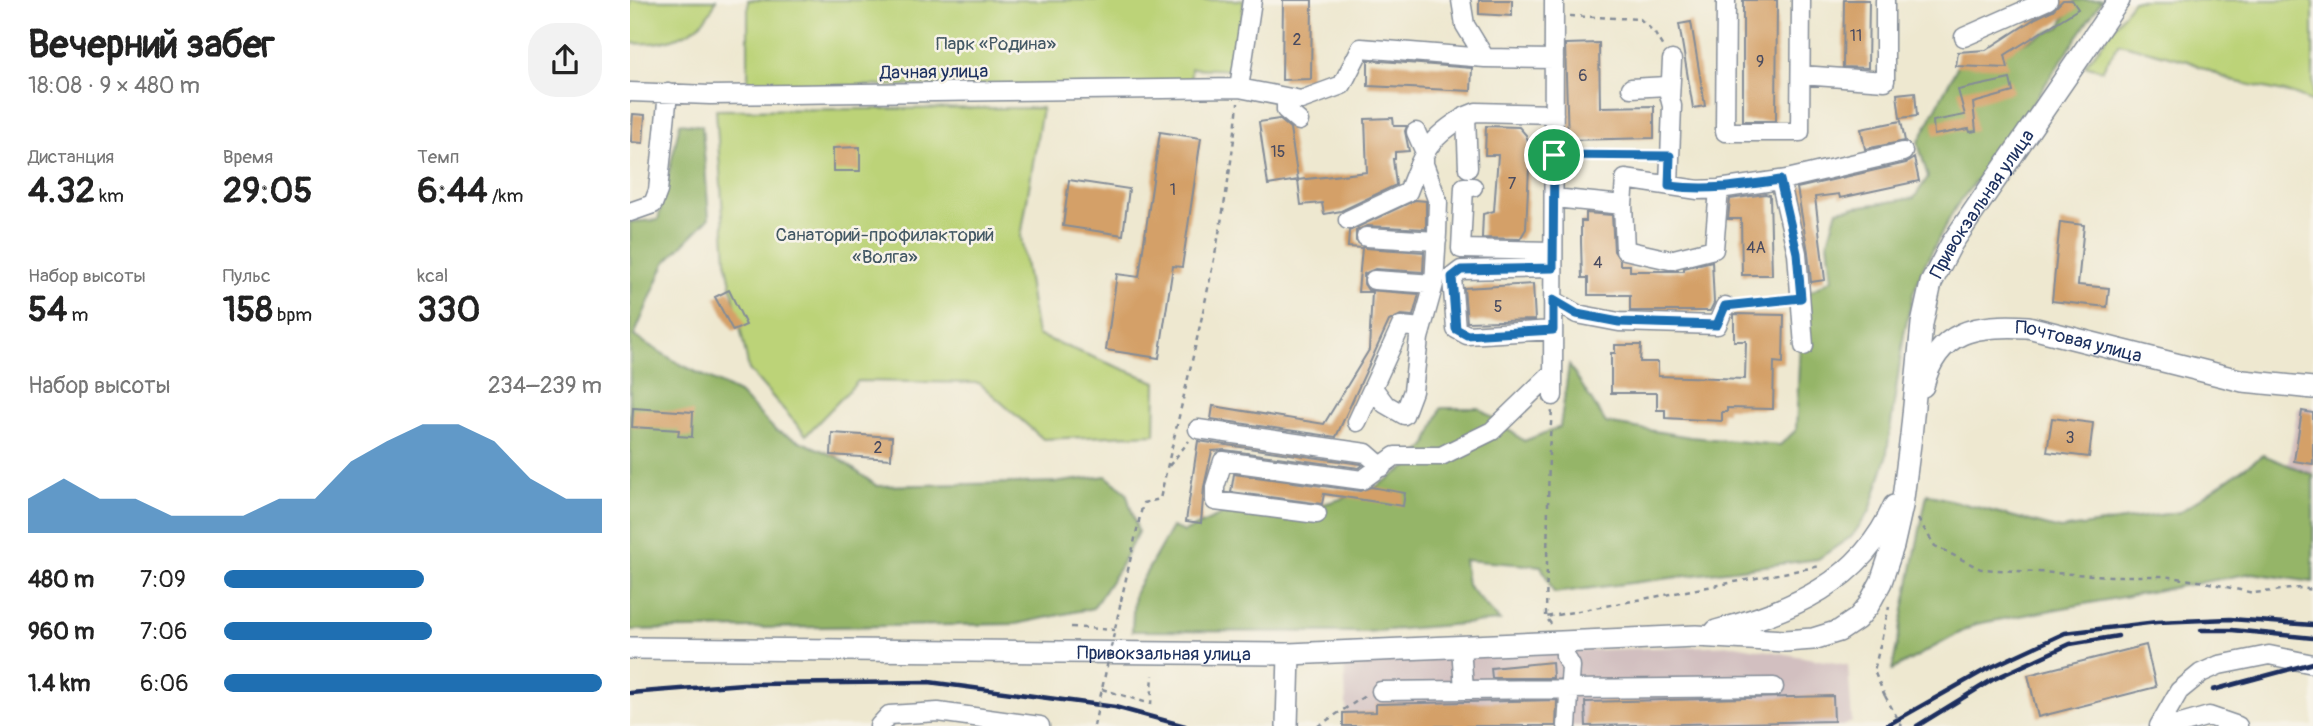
<!DOCTYPE html>
<html lang="ru">
<meta charset="utf-8">
<style>
:root{--surface:#fff;--page:#f2f2f2;--text:#222;--muted:#767676;--accent:#1f6fb2}
body{margin:0;font-family:Pangolin,sans-serif;background:var(--page);color:var(--text);height:100vh;display:flex;flex-direction:column;font-size:26px;white-space:nowrap}
*{box-sizing:border-box;margin:0}
p{font-size:23px;color:var(--muted)}
.icon{flex:none;width:38px;height:38px;fill:none;stroke:currentColor;stroke-width:2;stroke-linecap:round;stroke-linejoin:round}
.map{position:relative;flex:1;overflow:hidden}
.sheet{display:flex;flex-direction:column;background:var(--surface);width:630px}
.sheet>*{flex:none}
.pin{position:absolute;display:grid;place-items:center;width:60px;height:60px;color:#fff;margin:-30px;border:4px solid #fff;border-radius:50%;box-shadow:0 2px 7px #0007}
.round{display:grid;place-items:center;flex:none;width:74px;height:74px;border-radius:28px;background:var(--page)}
.summary{display:flex;align-items:center;justify-content:space-between;height:119px;padding:0 28px}
h1{font-size:38px;font-weight:800;line-height:52px}
.stats{display:grid;grid-template-columns:repeat(3,1fr);gap:10px;height:119px;padding:7px 28px}
.stats div{display:grid;align-content:center}
.stats b{font-size:35px;font-weight:800}
.stats small{font-size:19px;font-weight:400}
.stats p{font-size:19px}
.chart{height:196px;padding:14px 28px}
.chart p{display:flex;justify-content:space-between}
.chart svg{width:100%;height:126px;margin-top:7px;fill:var(--accent);opacity:.7}
ul{padding:0 28px;list-style:none;font-size:23px}
li{display:grid;grid-template-columns:112px 84px 1fr;align-items:center;height:52px}
li i{height:18px;border-radius:9px;background:var(--accent)}
main{display:flex;flex:1;min-height:0}
.map>svg:first-child{display:block}
</style>
<main>
<section class="sheet">
<div class="summary"><div><h1>Вечерний забег</h1><p>18:08 · 9 × 480 m</p></div><a class="round"><svg class="icon" aria-label="share" viewBox="0 0 24 24"><path d="M12 15V3M7 8l5-5 5 5M5 13v7h14v-7"/></svg></a></div>
<div class="stats">
<div><p>Дистанция</p><b>4.32<small> km</small></b></div>
<div><p>Время</p><b>29:05</b></div>
<div><p>Темп</p><b>6:44<small> /km</small></b></div>
</div>
<div class="stats">
<div><p>Набор высоты</p><b>54<small> m</small></b></div>
<div><p>Пульс</p><b>158<small> bpm</small></b></div>
<div><p>kcal</p><b>330</b></div>
</div>
<div class="chart"><p><span>Набор высоты</span>234–239 m</p>
<svg viewBox="0 0 160 44" preserveAspectRatio="none"><path d="M0 44V32L10 25L20 32L30 32L40 38L50 38L60 38L70 32L80 32L90 19L100 12L110 6L120 6L130 12L140 25L150 32L160 32V44z"/></svg>
</div>
<ul>
<li><b>480 m</b>7:09<i style="width:53%"></i></li>
<li><b>960 m</b>7:06<i style="width:55%"></i></li>
<li><b>1.4 km</b>6:06<i style="width:100%"></i></li>
</ul>
</section>
<div class="map">
<svg width="1683" height="726" viewBox="0 0 1683 726">
<rect width="100%" height="100%" fill="#f7f3e8"/>
<filter id="ink" filterUnits="userSpaceOnUse"><feTurbulence type="fractalNoise" baseFrequency=".0143" numOctaves="2"/><feDisplacementMap in="SourceGraphic" scale="14" xChannelSelector="R" yChannelSelector="G"/><feConvolveMatrix kernelMatrix="1 2 1 2 8 2 1 2 1" color-interpolation-filters="sRGB"/></filter>
<filter id="wash" filterUnits="userSpaceOnUse"><feTurbulence type="fractalNoise" baseFrequency=".00686" numOctaves="4" result="noise"/><feDisplacementMap in="SourceGraphic" scale="28" xChannelSelector="R" yChannelSelector="G"/><feGaussianBlur stdDeviation="1.57" result="paint"/><feColorMatrix in="noise" values="0 0 0 0 0 0 0 0 0 0 0 0 0 0 0 0 0 1.4 0 .05"/><feComposite in="paint" operator="in"/></filter>
<g filter="url(#wash)">
<rect width="100%" height="100%" fill="#eee8d0"/>
<!-- industrial -->
<path fill="#d2bfc0" d="M 1683,407 L 1683,475 L 1658,465 L 1668,408 Z
M 1105,645 L 1218,665 L 1222,722 L 1212,726 L 717,726 L 714,659 Z"/>
<!-- green -->
<path fill="#bcd378" stroke="#6c816b" stroke-width="2" d="M 0,0 L 86,0 C 73,35 35,46 0,43 Z
M 118,0 L 614,0 L 606,70 L 561,68 L 561,85 L 118,86 Z
M 1503,0 L 1683,0 L 1683,102 L 1663,94 L 1602,81 L 1558,61 L 1489,43 L 1472,70 L 1454,65 L 1470,47 Z
M 412,108 L 391,237 L 407,335 L 526,382 L 525,434 L 413,439 L 349,383 L 228,381 L 176,435 L 119,370 L 96,260 L 86,110 Z"/>
<!-- forest -->
<path fill="#95b568" stroke="#587263" stroke-width="2" d="M 1445,0 L 1472,0 L 1384,131 L 1325,208 L 1294,266 L 1283,294 L 1274,334 L 1256,459 L 1240,511 L 1222,536 L 1188,559 L 924,593 L 911,566 L 834,560 L 837,585 L 870,621 L 735,632 L 502,631 L 504,594 L 542,527 L 554,532 L 593,514 L 655,515 L 739,491 L 777,467 L 797,444 L 811,408 L 849,408 L 894,441 L 930,427 L 939,365 L 976,423 L 1060,437 L 1150,445 L 1166,430 L 1172,296 L 1202,279 L 1198,241 L 1207,210 L 1284,198 L 1298,177 L 1288,143 L 1331,59 L 1386,46 L 1430,27 Z
M 50,123 L 72,126 L 79,218 L 35,263 L 4,336 L 50,364 L 109,393 L 146,431 L 207,457 L 247,486 L 431,482 L 476,476 L 496,492 L 508,532 L 490,567 L 463,608 L 386,624 L 0,630 L 0,222 L 28,220 Z
M 1633,455 L 1683,475 L 1683,582 L 1622,573 L 1346,624 L 1262,670 L 1297,494 L 1430,529 L 1550,512 Z"/>
<g id="blocks">
<!-- building -->
<path fill="#d4a067" d="M 653,0 L 682,0 L 681,79 L 652,80 Z
M 849,0 L 882,0 L 882,16 L 849,14 Z
M 1113,0 L 1147,0 L 1146,121 L 1113,121 Z
M 1214,0 L 1239,0 L 1238,68 L 1213,67 Z
M 1433,0 L 1442,0 L 1448,9 L 1375,55 L 1378,68 L 1326,66 L 1328,52 L 1356,50 L 1406,18 L 1423,10 Z
M 1061,22 L 1075,106 L 1063,108 L 1049,24 Z
M 969,43 L 970,107 L 1024,106 L 1024,138 L 938,140 L 935,44 Z
M 738,60 L 842,68 L 841,91 L 738,86 Z
M 1380,79 L 1383,92 L 1343,103 L 1346,131 L 1340,132 L 1339,129 L 1304,135 L 1303,121 L 1335,115 L 1328,90 Z
M 1285,92 L 1287,116 L 1270,118 L 1267,94 Z
M 3,114 L 15,115 L 13,143 L 1,142 Z
M 763,118 L 764,126 L 777,126 L 775,131 L 779,151 L 765,152 L 765,159 L 763,159 L 766,185 L 711,211 L 694,214 L 692,203 L 671,205 L 668,180 L 737,172 L 735,119 Z
M 649,119 L 660,128 L 668,180 L 638,185 L 629,122 Z
M 1271,121 L 1275,141 L 1235,149 L 1231,129 Z
M 856,126 L 889,127 L 896,135 L 900,147 L 896,229 L 890,239 L 852,238 L 853,214 L 864,211 L 868,155 L 855,155 Z
M 530,132 L 571,138 L 552,267 L 543,266 L 529,358 L 476,350 L 487,274 L 509,277 Z
M 230,147 L 230,171 L 203,171 L 203,148 Z
M 1284,158 L 1289,181 L 1210,198 L 1209,194 L 1185,197 L 1195,280 L 1181,282 L 1178,252 L 1167,188 L 1276,163 Z
M 439,180 L 499,189 L 493,235 L 433,226 Z
M 1135,194 L 1140,195 L 1142,275 L 1112,275 L 1111,219 L 1098,219 L 1100,199 Z
M 785,200 L 796,201 L 796,229 L 737,226 L 726,231 L 726,241 L 735,248 L 794,252 L 793,272 L 745,269 L 734,274 L 734,284 L 738,290 L 789,294 L 783,316 L 771,315 L 759,321 L 706,437 L 581,419 L 583,406 L 694,424 L 739,350 L 742,292 L 728,292 L 732,248 L 718,247 L 719,231 Z
M 956,213 L 982,215 L 984,251 L 990,260 L 990,265 L 1000,265 L 1000,271 L 1054,271 L 1054,268 L 1082,261 L 1084,303 L 1080,311 L 1000,311 L 1000,295 L 958,295 L 958,278 L 952,278 L 951,242 L 951,221 L 956,221 Z
M 1430,222 L 1454,225 L 1448,285 L 1479,288 L 1477,307 L 1422,301 Z
M 903,284 L 905,320 L 837,322 L 834,288 Z
M 99,290 L 116,325 L 103,331 L 85,297 Z
M 1104,314 L 1154,315 L 1153,363 L 1144,362 L 1143,409 L 1097,408 L 1097,412 L 1092,412 L 1092,421 L 1035,418 L 1035,410 L 1027,410 L 1027,393 L 981,393 L 981,353 L 985,353 L 985,345 L 1011,345 L 1010,362 L 1028,362 L 1028,376 L 1115,379 L 1116,341 L 1104,341 Z
M 3,408 L 63,412 L 62,437 L 48,436 L 49,430 L 2,427 Z
M 1672,411 L 1683,413 L 1683,464 L 1664,461 Z
M 1422,418 L 1463,423 L 1459,457 L 1417,452 Z
M 202,433 L 262,437 L 261,459 L 201,455 Z
M 568,441 L 731,464 L 733,465 L 729,468 L 595,450 L 582,451 L 574,487 L 571,523 L 556,521 Z
M 604,474 L 730,491 L 741,487 L 775,493 L 773,506 L 694,494 L 692,504 L 601,492 Z
M 1516,645 L 1526,687 L 1408,717 L 1398,675 Z
M 922,662 L 923,678 L 862,678 L 861,668 Z
M 1203,696 L 1204,721 L 956,726 L 955,702 Z
M 927,700 L 926,726 L 713,726 L 713,713 L 746,712 L 746,704 Z"/>
</g>
</g>
<g filter="url(#ink)">
<use href="#blocks" fill-opacity="0" stroke="#848c97" stroke-width="2"/>
<g fill="none" stroke-linecap="round" stroke-linejoin="round">
<defs>
<path id="minor" d="M 831,0 L 835,25 L 855,58 L 924,59
M 1096,0 L 1095,132 L 1170,132 L 1171,0
M 1334,37 L 1418,0
M 1171,75 L 1255,81 L 1255,0
M 609,88 L 622,0
M 1001,88 L 1037,86 L 1042,106 L 1039,185
M 0,92 L 80,95 L 609,88 L 671,100 L 712,85 L 731,48 L 855,58
M 656,97 L 656,110 L 669,121
M 1040,98 L 1042,60
M 838,168 L 836,116 L 846,112 L 924,114
M 1150,180 L 1167,253 L 1174,346
M 843,187 L 834,187 L 831,249 L 923,251
M 1089,189 L 1157,179 L 1273,152
M 924,198 L 993,205 L 995,250 L 1040,260 L 1084,249 L 1089,189 L 1068,190 L 995,179 L 993,205
M 0,212 L 23,204 L 28,191 L 38,93
M 718,220 L 778,192 C 793,153 798,138 836,116
M 736,237 L 807,241
M 744,280 L 804,284
M 923,300 L 947,314 L 989,322 L 1087,325 L 1095,306
M 923,330 L 837,335 L 826,329 L 822,277 L 831,270 L 923,268
M 743,388 L 755,404 L 774,415 L 783,391 L 789,338 L 804,284 L 807,233 L 808,202 L 794,164 L 794,150 L 786,132
M 923,396 L 924,0
M 727,422 L 771,326 L 792,328
M 568,429 L 736,453 L 752,467
M 687,514 L 585,501 L 585,487 L 593,461 L 732,480 L 765,456 L 811,456 L 862,431 L 923,372
M 935,642 L 935,656 L 941,666 L 937,726
M 831,646 L 834,690 L 1144,687
M 751,691 L 834,690
M 249,726 L 259,715 L 308,712 L 410,726
M 1529,726 L 1549,691 L 1571,673 L 1589,665 L 1639,655 L 1683,664
M 1544,726 L 1579,716 L 1608,726"/>
<g id="major">
<path id="s1" d="M 1293,386 C 1307,329 1348,324 1398,327 L 1613,381 L 1683,388"/>
<path d="M 1086,631 C 1161,611 1231,582 1264,506"/>
<path id="s2" d="M 0,648 L 659,654 L 1066,636 L 1155,641 L 1183,639 L 1209,631 L 1227,619 L 1238,606 L 1251,582 L 1263,546 L 1272,506 L 1281,436 L 1292,324 L 1301,283 L 1322,243 L 1489,0"/>
<path d="M 657,726 L 659,654"/>
</g>
</defs>
<!-- minor casing -->
<use href="#minor" stroke="#848c97" stroke-width="21"/>
<!-- major casing -->
<use href="#major" stroke="#848c97" stroke-width="24"/>
<!-- path -->
<path stroke="#848c97" stroke-width="2.5" stroke-dasharray="5 5" stroke-linecap="butt" d="M 940,16 L 1010,19 L 1024,32 L 1034,49
M 938,155 L 1026,156
M 1109,304 L 1155,300
M 539,466 L 559,441
M 1288,519 L 1305,546 L 1351,569 L 1480,576 L 1533,576 L 1575,582 L 1623,593 L 1671,588 L 1683,590
M 491,601 L 513,503 L 530,499 C 559,369 595,237 608,103
M 916,616 L 919,451 L 922,410
M 921,624 L 916,617 L 1191,566
M 441,627 L 485,630
M 472,689 L 521,704 L 523,675
M 1255,696 L 1244,671 L 1259,607
M 688,726 L 735,696"/>
<!-- minor -->
<use href="#minor" stroke="#fff" stroke-width="18"/>
<!-- major -->
<use href="#major" stroke="#fff" stroke-width="21"/>
<!-- rail -->
<path stroke="#1b2f5e" stroke-width="4.5" d="M 1571,630 L 1602,630 L 1683,638
M 1583,690 L 1683,663
M 0,693 L 113,684 L 299,682 L 485,707 L 555,726
M 1256,726 L 1355,670 L 1435,633 L 1527,622 L 1600,619 L 1683,625
M 1287,726 L 1362,680 L 1440,644 L 1488,636"/>
<!-- path-bridge -->
<path stroke="#848c97" stroke-width="2.5" stroke-dasharray="5 5" stroke-linecap="butt" d="M 1255,696 L 1272,726
M 464,726 L 491,601"/>
</g>
</g>
<g fill="none" stroke-linecap="round" stroke-linejoin="round" filter="url(#ink)">
<defs>
<path id="route" d="M 924,155 L 1040,156 L 1039,186 C 1080,191 1109,186 1150,180 L 1167,253 L 1171,298 L 1095,306 L 1087,325 L 989,322 L 947,314 L 923,300 L 923,330 L 837,335 L 826,329 L 822,277 L 831,270 L 923,268 Z"/>
</defs>
<!-- route casing -->
<use href="#route" stroke="#fff" stroke-width="14"/>
<!-- route -->
<use href="#route" stroke="#1f6fb2" stroke-width="9"/>
</g>
<g text-anchor="middle" stroke-width="5" stroke-linejoin="round" paint-order="stroke">
<!-- number labels -->
<g font-size="16" fill="#494b60">
<text x="1226" y="41">11</text>
<text x="667" y="45">2</text>
<text x="1130" y="67">9</text>
<text x="953" y="81">6</text>
<text x="648" y="157">15</text>
<text x="882" y="189">7</text>
<text x="543" y="195">1</text>
<text x="1126" y="253">4А</text>
<text x="968" y="268">4</text>
<text x="868" y="312">5</text>
<text x="1440" y="443">3</text>
<text x="248" y="453">2</text>
</g>
<!-- park labels -->
<g font-size="19" fill="#435864" stroke="#f7f3e8">
<text x="366" y="50">Парк «Родина»</text>
<text x="255" y="241">Санаторий-профилакторий<tspan x="255" dy="22">«Волга»</tspan></text>
</g>
<!-- street labels -->
<g font-size="19" fill="#1b2f5e" stroke="#f7f3e8">
<text transform="translate(304 71) rotate(-1)" y="7">Дачная улица</text>
<text dy="7" stroke="none"><textPath href="#s2" startOffset="1675">Привокзальная улица</textPath></text>
<text dy="7" stroke="none"><textPath href="#s1" startOffset="187">Почтовая улица</textPath></text>
<text dy="7" stroke="none"><textPath href="#s2" startOffset="534">Привокзальная улица</textPath></text>
</g>
</g>
</svg>
<div class="pin" style="left:924px;top:155px;background:#1e9e55"><svg class="icon" aria-label="arrive" viewBox="0 0 24 24"><path d="M6 21V4h12l-3 4 3 4H6"/></svg></div>
</div>
</main>
